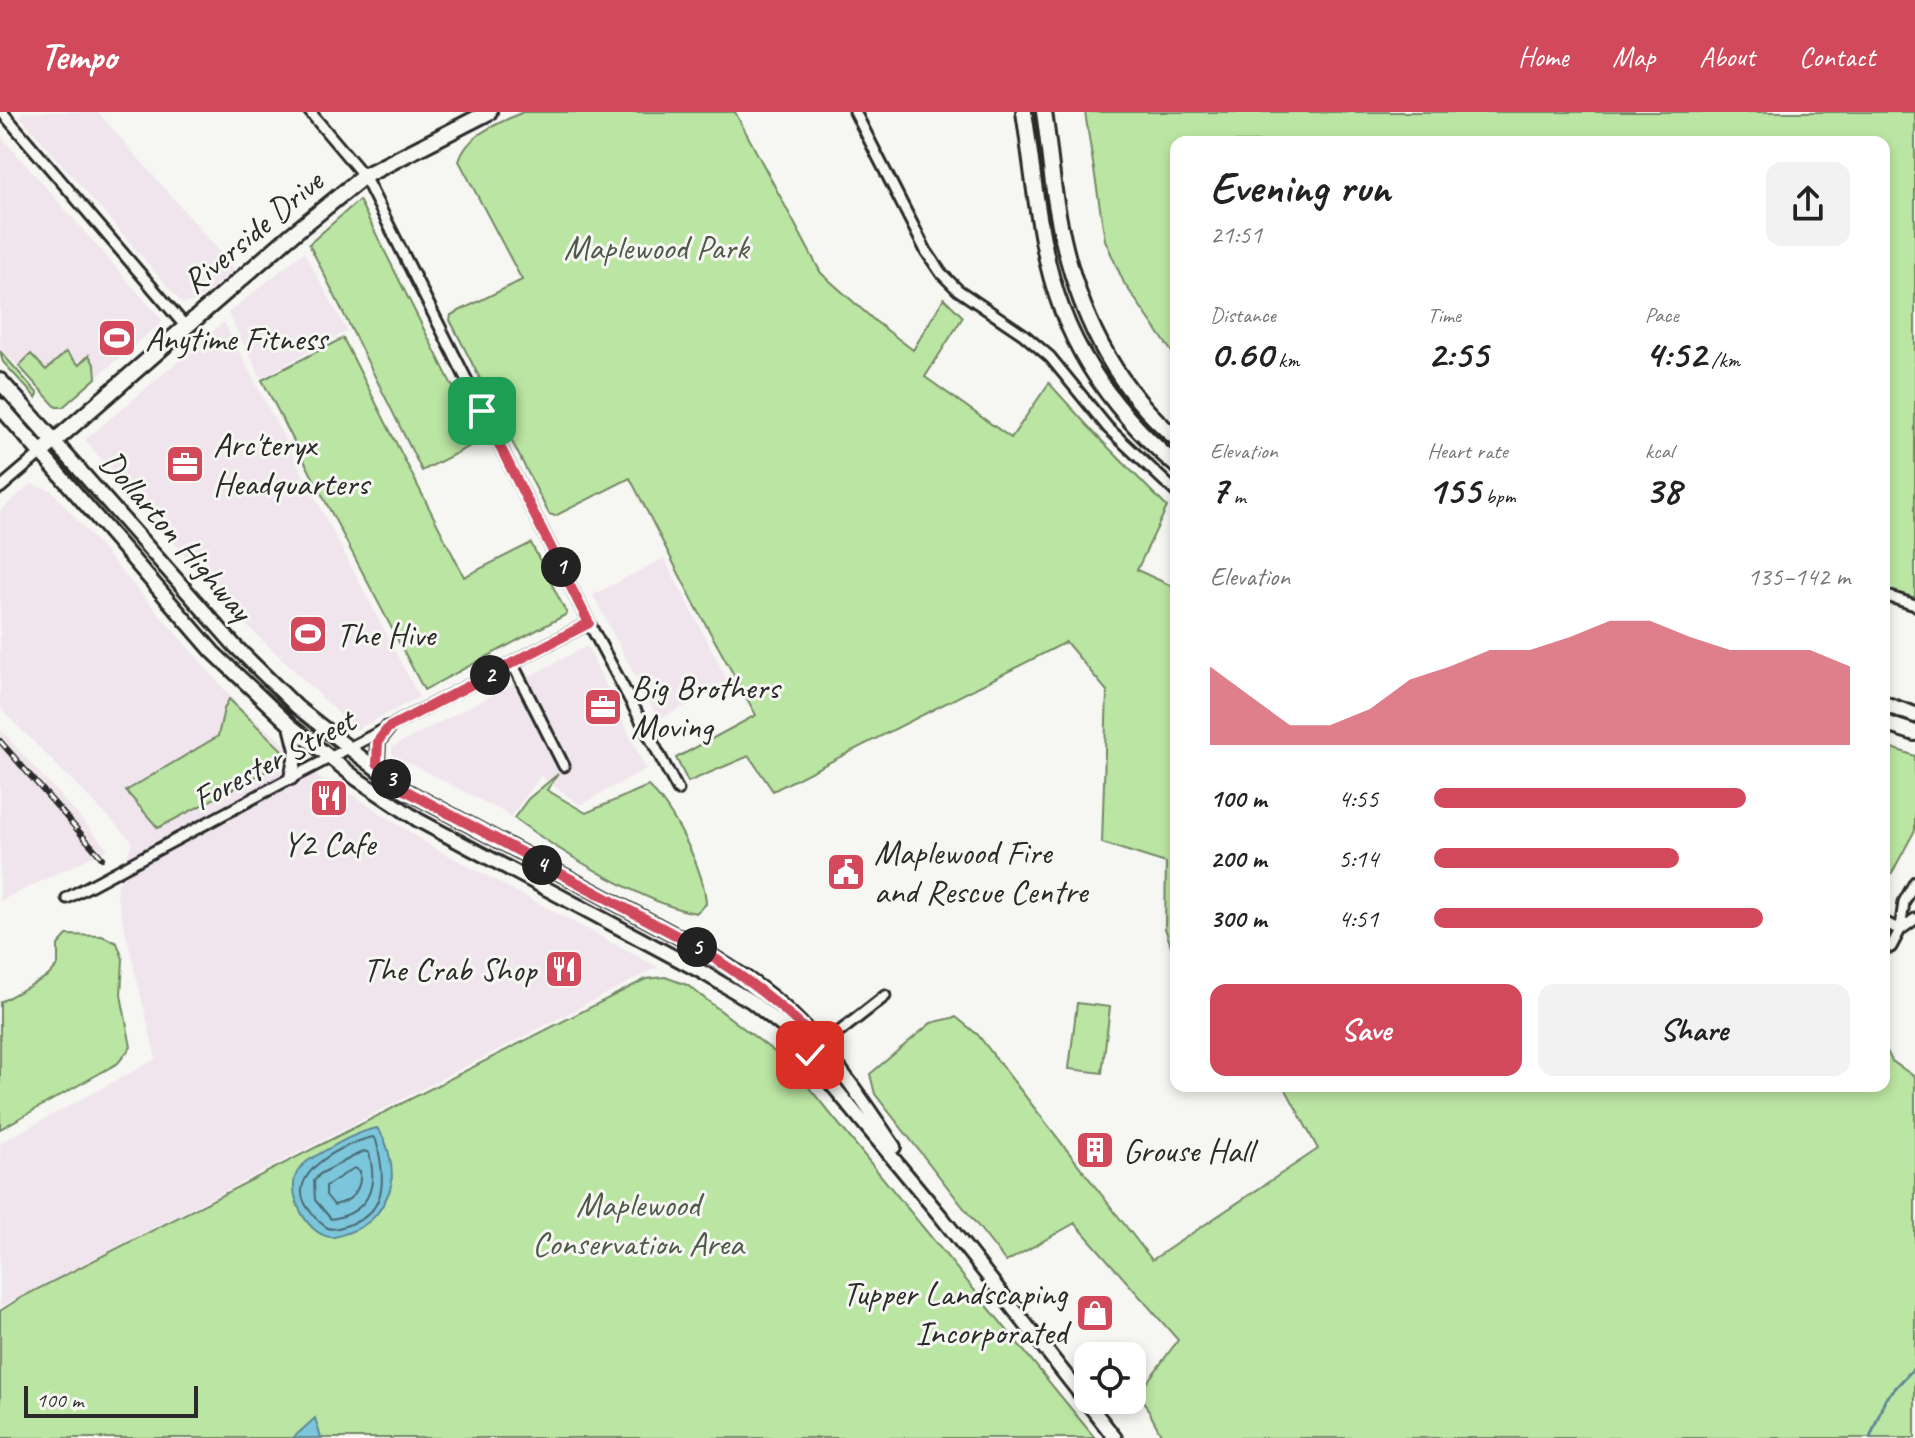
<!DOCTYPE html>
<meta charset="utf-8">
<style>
:root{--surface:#fff;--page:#f2f2f2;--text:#222;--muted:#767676;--accent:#d1495b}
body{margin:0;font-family:Caveat,sans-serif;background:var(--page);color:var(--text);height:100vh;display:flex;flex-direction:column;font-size:30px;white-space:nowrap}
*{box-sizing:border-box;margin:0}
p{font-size:26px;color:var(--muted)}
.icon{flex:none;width:44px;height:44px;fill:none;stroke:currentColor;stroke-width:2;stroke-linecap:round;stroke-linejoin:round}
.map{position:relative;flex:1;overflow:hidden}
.drawer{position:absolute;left:1170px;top:24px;width:720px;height:956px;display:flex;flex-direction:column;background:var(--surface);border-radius:16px;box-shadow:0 4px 12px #0003}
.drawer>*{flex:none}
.buttons{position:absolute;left:1074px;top:1230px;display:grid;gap:16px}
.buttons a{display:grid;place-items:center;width:72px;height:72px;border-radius:16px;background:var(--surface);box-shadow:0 4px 12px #0003;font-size:40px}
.scale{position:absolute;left:24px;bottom:20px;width:174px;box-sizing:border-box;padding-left:8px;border:4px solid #2b2b2b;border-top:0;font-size:22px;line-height:28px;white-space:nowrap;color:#2b2b2b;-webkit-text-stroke:6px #f6f6f2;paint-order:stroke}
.pin{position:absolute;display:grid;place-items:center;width:68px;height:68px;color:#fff;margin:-34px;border-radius:16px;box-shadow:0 4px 12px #0006}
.km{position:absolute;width:40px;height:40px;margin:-20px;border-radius:50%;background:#222;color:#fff;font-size:22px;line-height:40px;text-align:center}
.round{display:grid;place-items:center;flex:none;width:84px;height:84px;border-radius:16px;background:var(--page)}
.overview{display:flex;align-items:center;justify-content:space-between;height:136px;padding:0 40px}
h1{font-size:44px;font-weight:700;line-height:60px}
.figures{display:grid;grid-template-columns:repeat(3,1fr);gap:12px;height:136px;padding:8px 40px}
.figures div{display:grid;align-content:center}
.figures b{font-size:40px;font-weight:700}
.figures small{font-size:22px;font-weight:400}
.figures p{font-size:22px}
.chart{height:224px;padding:16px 40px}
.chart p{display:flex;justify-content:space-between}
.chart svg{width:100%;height:144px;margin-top:8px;fill:var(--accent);opacity:.7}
.button{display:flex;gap:16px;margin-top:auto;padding:16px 40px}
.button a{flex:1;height:92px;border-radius:16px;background:var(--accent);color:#fff;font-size:32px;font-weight:700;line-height:92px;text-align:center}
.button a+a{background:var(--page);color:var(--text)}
ul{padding:0 40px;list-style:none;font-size:26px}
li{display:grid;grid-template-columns:128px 96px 1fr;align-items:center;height:60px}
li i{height:20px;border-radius:10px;background:var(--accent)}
header{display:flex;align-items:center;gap:48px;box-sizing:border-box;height:112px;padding:0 40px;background:var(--accent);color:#fff}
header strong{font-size:38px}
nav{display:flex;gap:44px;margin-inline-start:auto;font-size:28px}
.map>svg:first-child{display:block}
</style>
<header>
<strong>Tempo</strong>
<nav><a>Home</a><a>Map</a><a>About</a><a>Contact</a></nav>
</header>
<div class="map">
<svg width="1915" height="1326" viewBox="0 0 1915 1326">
<rect width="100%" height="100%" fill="#f6f6f2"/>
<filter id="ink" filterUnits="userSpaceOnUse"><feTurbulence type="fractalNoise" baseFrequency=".0125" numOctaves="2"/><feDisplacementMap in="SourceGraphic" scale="16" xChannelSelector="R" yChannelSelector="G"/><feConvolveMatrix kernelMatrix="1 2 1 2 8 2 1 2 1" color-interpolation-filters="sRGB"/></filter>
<g filter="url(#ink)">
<!-- built -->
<path fill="#f1e5ed" d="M 23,0 L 98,0 L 235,157 L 196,190 L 182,191 L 19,3 Z
M 0,23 L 163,209 L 59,297 L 0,236 Z
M 304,140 L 347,219 L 261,266 L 228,201 Z
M 224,210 L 419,585 L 356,618 L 241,508 L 85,328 Z
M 31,372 L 51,378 L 240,595 L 281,629 L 324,670 L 335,671 L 431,734 L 658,855 L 0,1195 L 0,1031 L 156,947 L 116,780 L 132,729 L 0,596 L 0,399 Z
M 664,446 L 729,571 L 658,608 L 593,483 Z
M 587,534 L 646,657 L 580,693 L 541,664 L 511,704 L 392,642 L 392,635 Z
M 0,617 L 108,737 L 0,789 Z"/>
<!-- green -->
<path fill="#bbe5a2" stroke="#738866" stroke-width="2" d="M 523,0 L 735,0 L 821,161 L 875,209 L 913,238 L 944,186 L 963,205 L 925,265 L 1011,326 L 1049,271 L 1096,323 L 1167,395 L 1137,458 L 1176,476 L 1176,849 L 1165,816 L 1166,751 L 1102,731 L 1107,579 L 1066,530 L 773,679 L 749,644 L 688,670 L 676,646 L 756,603 L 695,493 L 630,366 L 555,404 L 549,402 L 450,208 L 451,203 L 522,168 L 459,49 C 468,21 498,12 523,0 Z
M 1085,0 L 1915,0 L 1915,488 L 1884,477 L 1884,30 L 1176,30 L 1176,246 L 1124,171 L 1105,128 Z
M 359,88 L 480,329 L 422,359 L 309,132 Z
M 343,226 L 464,465 L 531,431 L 567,502 L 424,578 L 262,268 Z
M 0,239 L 38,282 L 36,286 L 3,250 Z
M 66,240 L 79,253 L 89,243 L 95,254 L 96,266 L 63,295 L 56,295 L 19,254 L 31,242 L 46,258 Z
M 229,587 L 282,638 L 280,652 L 158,716 L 126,679 L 218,624 L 224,597 Z
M 1884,633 L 1915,644 L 1915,718 L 1892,761 L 1884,763 Z
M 558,662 L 547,678 L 586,701 L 648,674 C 672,695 705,759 706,792 L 696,801 C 646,793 556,737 514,706 L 528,687 Z
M 67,823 L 102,824 L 117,831 L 123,847 L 121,883 L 131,935 L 118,951 L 0,1017 L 0,890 L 48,864 L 58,853 L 58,833 Z
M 665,865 L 687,873 L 789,951 L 1095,1326 L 0,1326 L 0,1199 L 20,1186 L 646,867 Z
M 1077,891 L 1110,895 L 1102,961 L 1069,957 Z
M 956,905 L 978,923 L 1152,1148 L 1318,1037 L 1284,974 L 1884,974 L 1884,933 L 1892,949 L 1915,965 L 1915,1326 L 1163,1326 L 1139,1281 L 1178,1228 L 1075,1111 L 1006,1150 L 875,982 L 870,962 L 931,911 Z"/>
<!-- water -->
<path fill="#7cc6dc" stroke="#5c8895" stroke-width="2" d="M 377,1016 C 389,1030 396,1063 389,1080 C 380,1102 369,1114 347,1121 C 341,1123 335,1126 330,1125 C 307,1122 286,1082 297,1061 C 302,1050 316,1044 326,1038 C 342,1029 358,1020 377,1016 Z
M 315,1306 L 321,1326 L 293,1326 Z"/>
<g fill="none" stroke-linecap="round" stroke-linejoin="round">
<!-- shore -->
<path stroke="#4b6972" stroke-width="2" d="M 373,1025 L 376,1028 C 384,1059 390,1099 351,1112 C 344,1114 335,1119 328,1116 C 321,1113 315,1105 310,1099 C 279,1063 345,1031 373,1025 Z
M 364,1039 L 369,1041 C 378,1075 369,1101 331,1107 L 315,1088 L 314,1069 L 320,1062 Z
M 354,1056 L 360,1059 C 362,1077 352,1090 334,1093 L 326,1083 L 326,1074 Z"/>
<!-- stream -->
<path stroke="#5c8895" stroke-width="3" d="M 1870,1326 L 1885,1287 L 1915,1255"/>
<defs>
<path id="minor" d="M 2,0 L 186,215
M 310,0 L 364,64 L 589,511 L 678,678
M 855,0 L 926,139 L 941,161 L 958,178 L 1023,222 L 1050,245 L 1108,316 L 1176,380
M 0,376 L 41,341
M 1884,483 L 1915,493
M 512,551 L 564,654
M 67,786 L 291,666 L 589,511
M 1884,810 L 1900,818
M 1900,818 L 1915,807
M 1891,835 L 1900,818 L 1904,790 L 1915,770
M 810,943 L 885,884"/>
<path id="tertiary" d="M 54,329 L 235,534 L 297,595 L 349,636 L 403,677 L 694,833 C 728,854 762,874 791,902 C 832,941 862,988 894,1035
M 41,341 L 213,540 L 291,614 L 357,667 L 418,708 L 702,860 L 751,889 L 786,917 L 943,1107 L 1115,1326
M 384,658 L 377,651 L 378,629 L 388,616
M 291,666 L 297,638 L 291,614"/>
<path id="secondary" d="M 1024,0 C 1031,44 1035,89 1044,133 C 1061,225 1106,293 1176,353
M 1044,0 C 1049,32 1051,65 1057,97 C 1072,184 1107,269 1176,326
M 0,269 L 54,329
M 0,294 L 41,341 L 289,125 L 364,64 L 489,0
M 1884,592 L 1915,603
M 1884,611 L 1915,621"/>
</defs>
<!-- minor casing -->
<use href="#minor" stroke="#2b2b2b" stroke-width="15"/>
<!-- tertiary casing -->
<use href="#tertiary" stroke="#2b2b2b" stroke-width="18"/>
<!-- secondary casing -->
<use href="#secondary" stroke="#2b2b2b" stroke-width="20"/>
<!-- minor -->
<use href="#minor" stroke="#f6f6f2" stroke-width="9"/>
<!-- tertiary -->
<use href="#tertiary" stroke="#f6f6f2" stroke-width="12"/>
<!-- secondary -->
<use href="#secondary" stroke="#f6f6f2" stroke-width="14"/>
<defs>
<path id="rail" d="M 0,629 L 102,746"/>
</defs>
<!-- rail casing -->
<use href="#rail" stroke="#2b2b2b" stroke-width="6"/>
<!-- rail -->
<use href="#rail" stroke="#f6f6f2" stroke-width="3" stroke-dasharray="9" stroke-linecap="butt"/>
</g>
</g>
<g fill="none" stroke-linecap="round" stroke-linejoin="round" filter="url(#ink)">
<defs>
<path id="route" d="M 482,299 L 589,511 L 388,616 L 378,629 L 377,651 L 403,677 L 694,833 C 742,863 783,893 821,934 L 810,943"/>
</defs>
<!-- route casing -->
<use href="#route" stroke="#fff" stroke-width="16"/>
<!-- route -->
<use href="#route" stroke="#d1495b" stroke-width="10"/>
</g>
<!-- icons -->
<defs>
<symbol id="stadium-square" viewBox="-11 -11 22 22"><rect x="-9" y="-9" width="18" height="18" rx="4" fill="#d1495b" stroke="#f6f6f2"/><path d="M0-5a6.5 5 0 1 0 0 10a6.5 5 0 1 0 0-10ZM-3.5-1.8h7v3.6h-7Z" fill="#fff"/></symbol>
<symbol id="office-square" viewBox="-11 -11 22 22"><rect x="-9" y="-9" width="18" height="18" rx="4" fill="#d1495b" stroke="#f6f6f2"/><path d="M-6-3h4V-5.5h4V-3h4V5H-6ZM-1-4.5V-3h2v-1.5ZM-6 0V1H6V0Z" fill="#fff"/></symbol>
<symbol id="restaurant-square" viewBox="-11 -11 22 22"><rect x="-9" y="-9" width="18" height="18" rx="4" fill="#d1495b" stroke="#f6f6f2"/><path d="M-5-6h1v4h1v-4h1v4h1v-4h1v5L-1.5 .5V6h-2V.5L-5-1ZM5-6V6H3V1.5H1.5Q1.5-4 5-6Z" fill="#fff"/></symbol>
<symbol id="civic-square" viewBox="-11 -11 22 22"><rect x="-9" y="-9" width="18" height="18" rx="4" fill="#d1495b" stroke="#f6f6f2"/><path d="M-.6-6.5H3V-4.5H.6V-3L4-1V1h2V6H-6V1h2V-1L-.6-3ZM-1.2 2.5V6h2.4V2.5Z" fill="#fff"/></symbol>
<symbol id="building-square" viewBox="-11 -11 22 22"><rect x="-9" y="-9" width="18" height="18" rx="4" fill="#d1495b" stroke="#f6f6f2"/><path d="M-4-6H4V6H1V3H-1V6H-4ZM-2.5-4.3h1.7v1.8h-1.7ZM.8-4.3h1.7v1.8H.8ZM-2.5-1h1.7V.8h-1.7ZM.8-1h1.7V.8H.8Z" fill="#fff"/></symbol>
<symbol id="shop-square" viewBox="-11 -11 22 22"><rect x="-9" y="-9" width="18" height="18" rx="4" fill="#d1495b" stroke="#f6f6f2"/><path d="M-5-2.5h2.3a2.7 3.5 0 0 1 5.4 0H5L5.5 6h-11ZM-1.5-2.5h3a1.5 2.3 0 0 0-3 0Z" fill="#fff"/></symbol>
</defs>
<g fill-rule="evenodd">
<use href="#stadium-square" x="95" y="204" width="44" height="44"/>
<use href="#office-square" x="163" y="330" width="44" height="44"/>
<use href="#stadium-square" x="286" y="500" width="44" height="44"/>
<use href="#office-square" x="581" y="573" width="44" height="44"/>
<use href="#restaurant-square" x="307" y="664" width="44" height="44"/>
<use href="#civic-square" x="824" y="738" width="44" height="44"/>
<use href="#restaurant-square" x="542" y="835" width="44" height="44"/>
<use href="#building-square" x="1073" y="1016" width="44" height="44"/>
<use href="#shop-square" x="1073" y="1179" width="44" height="44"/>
</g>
<g text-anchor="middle" stroke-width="6" stroke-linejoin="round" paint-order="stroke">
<!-- street labels -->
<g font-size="34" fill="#2b2b2b" stroke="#f6f6f2">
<text transform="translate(252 119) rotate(-40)" y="12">Riverside Drive</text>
<text transform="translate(177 423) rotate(49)" y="12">Dollarton Highway</text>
<text transform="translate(273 647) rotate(-28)" y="12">Forester Street</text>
</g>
<!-- park labels -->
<g font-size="34" fill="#4f5a49" stroke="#f6f6f2">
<text x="656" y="147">Maplewood Park</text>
<text x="638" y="1104">Maplewood<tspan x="638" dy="39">Conservation Area</tspan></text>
</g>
<!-- poi labels -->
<g font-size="34" fill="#2b2b2b" stroke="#f6f6f2" text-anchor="start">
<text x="145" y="238">Anytime Fitness</text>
<text x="213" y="344">Arc'teryx<tspan x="213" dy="39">Headquarters</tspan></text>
<text x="336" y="534">The Hive</text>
<text x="631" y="587">Big Brothers<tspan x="631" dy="39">Moving</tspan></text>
<text x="329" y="743" text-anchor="middle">Y2 Cafe</text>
<text x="874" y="752">Maplewood Fire<tspan x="874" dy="39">and Rescue Centre</tspan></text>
<text x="536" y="869" text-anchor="end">The Crab Shop</text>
<text x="1123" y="1050">Grouse Hall</text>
<text x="1067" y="1193" text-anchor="end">Tupper Landscaping<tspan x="1067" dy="39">Incorporated</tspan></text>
</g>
</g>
</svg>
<div class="buttons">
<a><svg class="icon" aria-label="locate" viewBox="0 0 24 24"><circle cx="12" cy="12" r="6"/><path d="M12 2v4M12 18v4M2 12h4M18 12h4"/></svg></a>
</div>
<div class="scale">100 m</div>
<div class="pin" style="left:482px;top:299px;background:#1e9e55"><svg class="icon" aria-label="arrive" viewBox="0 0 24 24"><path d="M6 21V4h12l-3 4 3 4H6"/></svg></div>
<div class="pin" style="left:810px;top:943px;background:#d93025"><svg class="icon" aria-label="check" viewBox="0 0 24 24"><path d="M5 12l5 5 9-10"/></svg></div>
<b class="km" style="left:561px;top:455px">1</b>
<b class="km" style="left:490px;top:563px">2</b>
<b class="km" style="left:391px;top:667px">3</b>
<b class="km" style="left:542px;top:753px">4</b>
<b class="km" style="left:697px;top:835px">5</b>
<section class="drawer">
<div class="overview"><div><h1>Evening run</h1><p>21:51</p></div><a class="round"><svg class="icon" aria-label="share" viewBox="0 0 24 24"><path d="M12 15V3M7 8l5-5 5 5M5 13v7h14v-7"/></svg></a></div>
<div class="figures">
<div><p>Distance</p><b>0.60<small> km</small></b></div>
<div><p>Time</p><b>2:55</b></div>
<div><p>Pace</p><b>4:52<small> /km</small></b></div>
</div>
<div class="figures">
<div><p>Elevation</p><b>7<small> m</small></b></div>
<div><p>Heart rate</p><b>155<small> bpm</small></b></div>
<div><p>kcal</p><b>38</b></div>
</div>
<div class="chart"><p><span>Elevation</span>135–142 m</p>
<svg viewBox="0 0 160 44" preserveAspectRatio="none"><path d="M0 44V20L10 29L20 38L30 38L40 33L50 24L60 20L70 15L80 15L90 11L100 6L110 6L120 11L130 15L140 15L150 15L160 20V44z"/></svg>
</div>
<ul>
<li><b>100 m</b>4:55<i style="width:75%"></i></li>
<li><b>200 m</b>5:14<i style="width:59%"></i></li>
<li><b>300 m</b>4:51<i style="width:79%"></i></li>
</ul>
<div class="button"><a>Save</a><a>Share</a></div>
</section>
</div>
